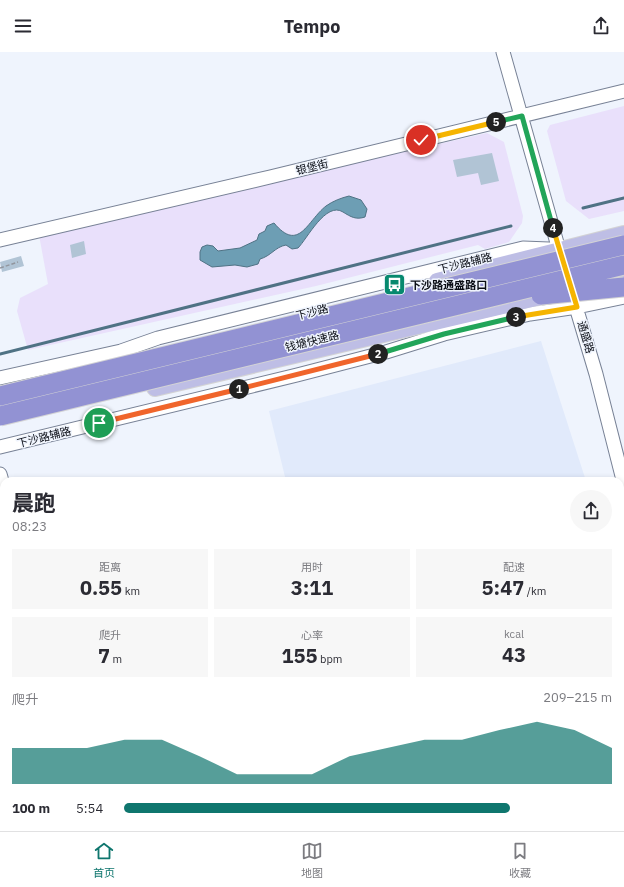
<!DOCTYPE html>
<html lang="zh">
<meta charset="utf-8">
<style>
:root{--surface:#fff;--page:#f7f7f7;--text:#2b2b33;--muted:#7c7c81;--line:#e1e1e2;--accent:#0f766e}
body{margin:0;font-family:"IBM Plex Sans","Noto Sans SC",sans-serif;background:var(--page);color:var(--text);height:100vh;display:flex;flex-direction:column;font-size:15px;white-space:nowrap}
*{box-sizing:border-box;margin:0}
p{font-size:13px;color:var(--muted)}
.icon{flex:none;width:22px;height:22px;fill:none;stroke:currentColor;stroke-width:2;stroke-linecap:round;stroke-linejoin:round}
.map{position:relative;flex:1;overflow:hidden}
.side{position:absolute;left:0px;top:425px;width:624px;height:354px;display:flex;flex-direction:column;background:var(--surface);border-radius:12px 12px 0 0;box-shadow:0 2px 6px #0003}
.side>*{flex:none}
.pin{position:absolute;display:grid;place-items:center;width:34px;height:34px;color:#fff;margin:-17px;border:2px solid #fff;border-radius:50%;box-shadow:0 1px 4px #0007}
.km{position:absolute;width:20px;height:20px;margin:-10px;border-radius:50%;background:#222;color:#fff;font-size:11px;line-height:20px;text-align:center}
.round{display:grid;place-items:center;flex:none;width:42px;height:42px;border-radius:21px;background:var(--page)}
.headline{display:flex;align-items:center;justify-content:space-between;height:68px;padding:0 12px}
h1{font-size:22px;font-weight:700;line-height:30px}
.figures{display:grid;grid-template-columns:repeat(3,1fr);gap:6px;height:68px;padding:4px 12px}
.figures div{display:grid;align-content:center;border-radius:0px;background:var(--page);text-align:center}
.figures b{font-size:20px;font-weight:700}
.figures small{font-size:11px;font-weight:400}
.figures p{font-size:11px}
.chart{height:112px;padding:8px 12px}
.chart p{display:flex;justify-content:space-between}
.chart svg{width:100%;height:72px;margin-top:4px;fill:var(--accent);opacity:.7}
ul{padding:0 12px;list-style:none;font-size:13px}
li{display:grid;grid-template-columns:64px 48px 1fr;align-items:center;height:30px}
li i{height:10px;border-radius:5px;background:var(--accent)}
header{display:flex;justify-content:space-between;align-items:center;height:52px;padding:0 12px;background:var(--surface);font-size:18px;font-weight:700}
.menu{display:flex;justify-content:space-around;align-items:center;height:56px;border-top:1px solid var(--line);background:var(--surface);font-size:11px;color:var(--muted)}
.menu a{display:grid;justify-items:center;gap:2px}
.menu .active{color:var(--accent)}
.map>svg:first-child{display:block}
</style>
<header><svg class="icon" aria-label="menu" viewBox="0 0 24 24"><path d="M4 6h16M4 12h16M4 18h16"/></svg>Tempo<svg class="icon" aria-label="share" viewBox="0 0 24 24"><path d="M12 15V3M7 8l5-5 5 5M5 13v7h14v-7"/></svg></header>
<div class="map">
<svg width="624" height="779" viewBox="0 0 624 779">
<rect width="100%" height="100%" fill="#eff4fd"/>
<!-- built -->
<path fill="#e1eafb" d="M 541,289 L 586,429 L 286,429 L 269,359 Z
M 0,471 L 4,487 L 4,659 L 0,661 Z"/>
<!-- green -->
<path fill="#e9e0fb" d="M 624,54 L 624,159 L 589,167 L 566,149 L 547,79 L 550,73 Z
M 487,81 L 504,90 L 523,164 L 522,171 L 509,190 L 485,197 L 478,193 L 316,234 L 28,298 L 17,259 L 20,246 L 48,232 L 39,183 Z"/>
<!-- water -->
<path fill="#6d9eb4" stroke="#4f7284" d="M 349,144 L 361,148 L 367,157 L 365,165 C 356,168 351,165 343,160 C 326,149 307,187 298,196 L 292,197 L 286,193 C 275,195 271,204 260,207 L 258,212 L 247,215 L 235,213 L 212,215 L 200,208 L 200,200 L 202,195 L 207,193 L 213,194 L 218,199 L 240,196 L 257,188 L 259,182 L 265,179 L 267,174 L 274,171 C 299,201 307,169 326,154 C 333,149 341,146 349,144 Z"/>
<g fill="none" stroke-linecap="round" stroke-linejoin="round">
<!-- stream -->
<path stroke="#4f7284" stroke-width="3" d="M 583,156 L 624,146
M 0,302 L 511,174"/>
</g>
<!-- building -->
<path fill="#b1c4d5" d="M 492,101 L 499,129 L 481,133 L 478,121 L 457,125 L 453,108 Z
M 84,189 L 86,202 L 72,206 L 70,193 Z
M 21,204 L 24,214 L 2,220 L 0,210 Z"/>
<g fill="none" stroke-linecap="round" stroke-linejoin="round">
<defs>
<path id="minor" d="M 503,0 L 559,198 L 596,322 L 624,432
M 0,188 L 270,125 L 624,39
M 0,326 L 121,299 L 158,286 L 523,196 L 549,197
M 0,395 L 297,323 L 386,300 L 444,282 L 530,262 L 577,255 L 624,245
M 0,422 L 4,436
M 620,481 L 624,479
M 620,587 L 624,586
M 100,775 L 101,779
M 333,775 L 334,779
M 525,779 L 530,775"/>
<path id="major" d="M 437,229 L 624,182
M 599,231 L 624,225
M 155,336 L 553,242"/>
</defs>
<!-- minor casing -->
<use href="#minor" stroke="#788296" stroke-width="15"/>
<!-- major casing -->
<use href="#major" stroke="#d3d3d5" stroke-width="18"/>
<!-- path -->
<path stroke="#92969e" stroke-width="1.5" stroke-dasharray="4 2" stroke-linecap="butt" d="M 0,216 L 18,210
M 620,734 L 624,733
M 620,773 L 624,772
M 203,779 L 215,775
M 600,779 L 613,775"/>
<!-- minor -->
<use href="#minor" stroke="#fff" stroke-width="13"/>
<!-- major -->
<use href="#major" stroke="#bebee5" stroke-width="16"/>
<defs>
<path id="highway-bridge" d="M 541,243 L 624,235
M 0,344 L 624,193
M 0,364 L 624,213"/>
</defs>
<!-- highway-bridge casing -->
<use href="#highway-bridge" stroke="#d3d3d5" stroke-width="21" stroke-linecap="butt"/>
<!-- highway-bridge -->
<use href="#highway-bridge" stroke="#9292d3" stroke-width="19"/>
</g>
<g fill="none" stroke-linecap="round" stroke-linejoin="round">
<defs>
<path id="split-1" d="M 99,371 L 239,337"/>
<path id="split-2" d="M 239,337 L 378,302"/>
<path id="split-3" d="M 378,302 L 444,282 L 516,265"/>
<path id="split-4" d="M 516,265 L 577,255 L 553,176"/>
<path id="split-5" d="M 496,70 L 522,64 L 553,176"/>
<path id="split-6" d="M 421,88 L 496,70"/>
</defs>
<!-- split-1 casing -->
<use href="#split-1" stroke="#fff" stroke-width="8"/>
<!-- split-2 casing -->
<use href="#split-2" stroke="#fff" stroke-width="8"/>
<!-- split-3 casing -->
<use href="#split-3" stroke="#fff" stroke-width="8"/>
<!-- split-4 casing -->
<use href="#split-4" stroke="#fff" stroke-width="8"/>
<!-- split-5 casing -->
<use href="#split-5" stroke="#fff" stroke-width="8"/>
<!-- split-6 casing -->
<use href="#split-6" stroke="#fff" stroke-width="8"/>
<!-- split-1 -->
<use href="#split-1" stroke="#f0652b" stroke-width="5"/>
<!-- split-2 -->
<use href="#split-2" stroke="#f0652b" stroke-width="5"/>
<!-- split-3 -->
<use href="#split-3" stroke="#22a559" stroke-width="5"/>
<!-- split-4 -->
<use href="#split-4" stroke="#f5b400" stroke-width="5"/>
<!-- split-5 -->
<use href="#split-5" stroke="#22a559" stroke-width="5"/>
<!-- split-6 -->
<use href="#split-6" stroke="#f5b400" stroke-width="5"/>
</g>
<!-- icons -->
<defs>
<symbol id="bus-square" viewBox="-11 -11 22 22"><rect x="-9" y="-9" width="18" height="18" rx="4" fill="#06896e" stroke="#eff4fd"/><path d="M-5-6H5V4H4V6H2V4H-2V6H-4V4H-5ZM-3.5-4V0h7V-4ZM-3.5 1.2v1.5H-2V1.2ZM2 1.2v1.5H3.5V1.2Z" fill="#fff"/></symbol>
</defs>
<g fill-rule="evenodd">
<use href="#bus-square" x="382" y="220" width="25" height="25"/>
</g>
<g text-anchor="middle" stroke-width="3" stroke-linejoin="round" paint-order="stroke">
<!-- street labels -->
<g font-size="11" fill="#0a0d15" stroke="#eff4fd">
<text transform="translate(312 115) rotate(-14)" y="4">银堡街</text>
<text transform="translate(465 211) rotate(-14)" y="4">下沙路辅路</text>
<text transform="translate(312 260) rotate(-14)" y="4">下沙路</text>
<text transform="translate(586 285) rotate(74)" y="4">通盛路</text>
<text transform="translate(312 289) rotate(-14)" y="4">钱塘快速路</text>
<text transform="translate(44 385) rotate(-14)" y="4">下沙路辅路</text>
</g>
<!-- poi labels -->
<g font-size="11" font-weight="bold" fill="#0a0d15" stroke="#eff4fd" text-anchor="start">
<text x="410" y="237">下沙路通盛路口</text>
</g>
</g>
</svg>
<div class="pin" style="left:99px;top:371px;background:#1e9e55"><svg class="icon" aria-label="arrive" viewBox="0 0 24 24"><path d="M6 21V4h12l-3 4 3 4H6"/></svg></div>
<div class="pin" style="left:421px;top:88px;background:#d93025"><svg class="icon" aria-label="check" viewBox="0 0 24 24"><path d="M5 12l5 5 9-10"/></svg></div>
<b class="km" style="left:239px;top:337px">1</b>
<b class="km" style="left:378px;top:302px">2</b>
<b class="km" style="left:516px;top:265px">3</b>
<b class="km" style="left:553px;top:176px">4</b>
<b class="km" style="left:496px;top:70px">5</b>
<section class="side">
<div class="headline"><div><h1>晨跑</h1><p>08:23</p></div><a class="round"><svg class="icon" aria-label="share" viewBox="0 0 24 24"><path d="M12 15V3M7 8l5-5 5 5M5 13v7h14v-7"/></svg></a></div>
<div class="figures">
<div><p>距离</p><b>0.55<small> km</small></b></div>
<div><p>用时</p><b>3:11</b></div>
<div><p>配速</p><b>5:47<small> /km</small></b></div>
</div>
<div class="figures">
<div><p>爬升</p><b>7<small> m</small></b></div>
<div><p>心率</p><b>155<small> bpm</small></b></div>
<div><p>kcal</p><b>43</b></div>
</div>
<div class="chart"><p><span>爬升</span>209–215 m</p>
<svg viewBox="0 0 160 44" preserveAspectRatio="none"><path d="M0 44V22L10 22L20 22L30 17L40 17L50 27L60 38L70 38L80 38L90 27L100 22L110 17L120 17L130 11L140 6L150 11L160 22V44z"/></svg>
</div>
<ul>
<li><b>100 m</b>5:54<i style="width:79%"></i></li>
</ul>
</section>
</div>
<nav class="menu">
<a class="active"><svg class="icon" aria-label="home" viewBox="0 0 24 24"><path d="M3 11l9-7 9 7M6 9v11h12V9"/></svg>首页</a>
<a><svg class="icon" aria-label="map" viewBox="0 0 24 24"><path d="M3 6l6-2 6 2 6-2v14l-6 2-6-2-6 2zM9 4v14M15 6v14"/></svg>地图</a>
<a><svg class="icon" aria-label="saved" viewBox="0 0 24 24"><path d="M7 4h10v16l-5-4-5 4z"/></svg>收藏</a>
</nav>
